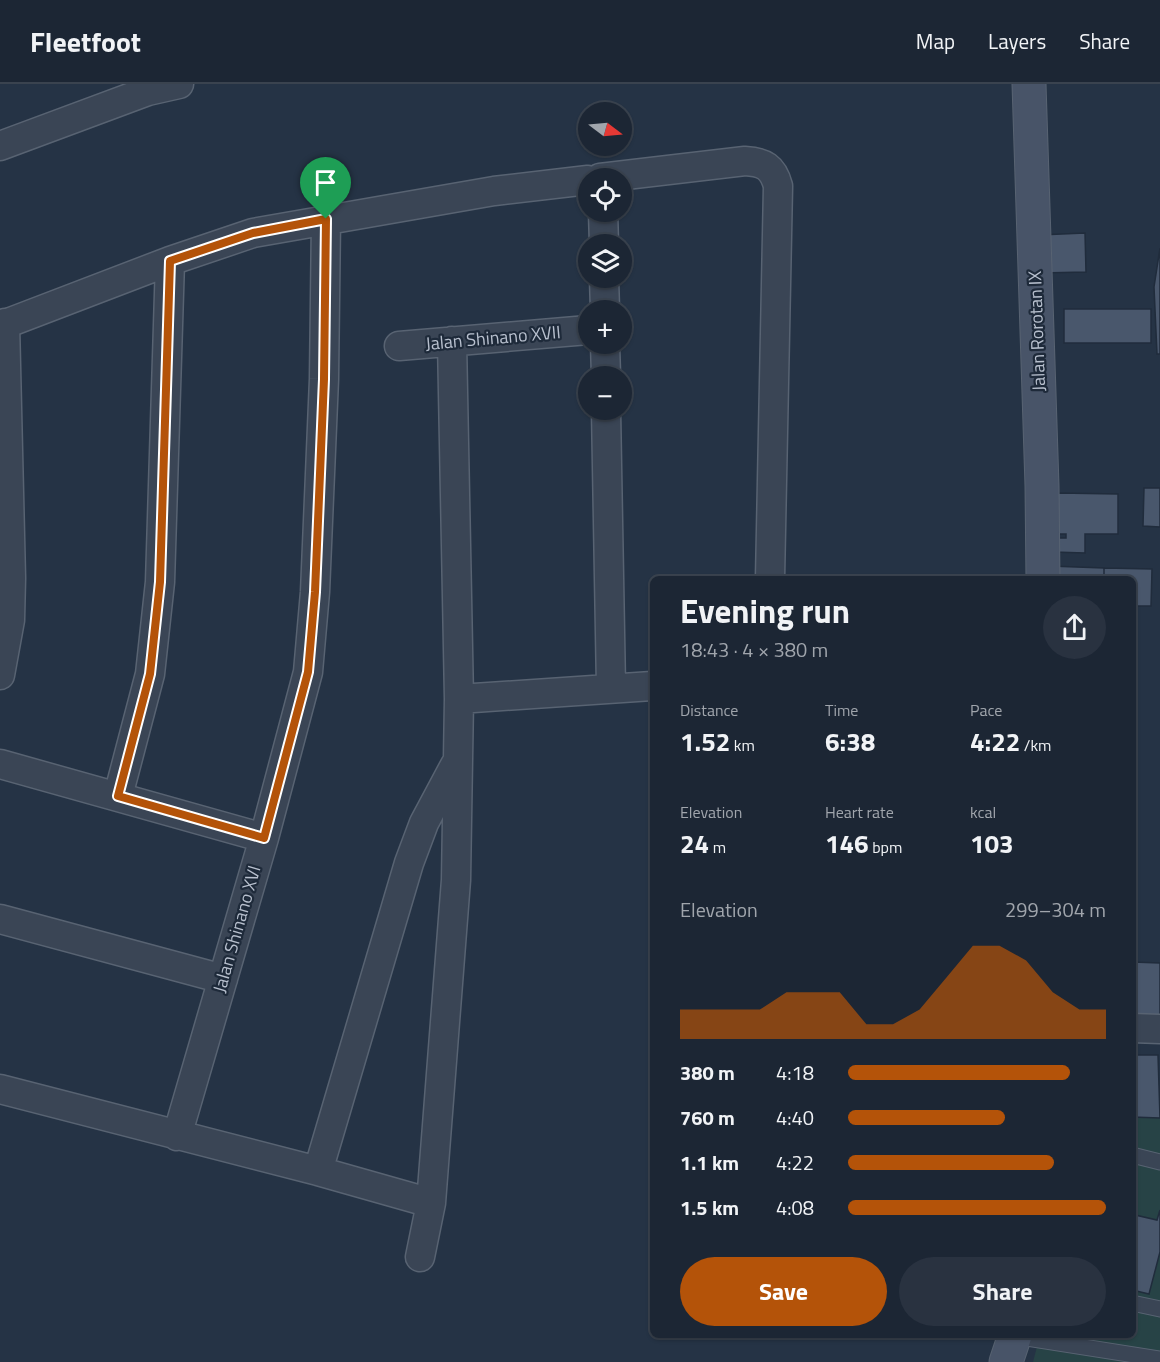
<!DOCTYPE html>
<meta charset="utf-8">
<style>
:root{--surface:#1c2634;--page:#293240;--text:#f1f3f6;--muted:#a0a5ac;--line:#3a434f;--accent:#b45309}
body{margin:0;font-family:"Titillium Web",sans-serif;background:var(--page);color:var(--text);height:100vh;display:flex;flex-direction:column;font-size:22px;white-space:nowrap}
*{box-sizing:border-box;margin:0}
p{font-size:20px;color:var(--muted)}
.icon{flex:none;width:33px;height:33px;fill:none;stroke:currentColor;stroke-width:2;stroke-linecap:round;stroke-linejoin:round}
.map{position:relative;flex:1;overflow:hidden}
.panel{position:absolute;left:650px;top:492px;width:486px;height:762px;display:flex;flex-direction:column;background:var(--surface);border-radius:9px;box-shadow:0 2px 4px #0004,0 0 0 2px var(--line)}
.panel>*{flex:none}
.needle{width:39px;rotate:106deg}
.tools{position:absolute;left:578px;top:18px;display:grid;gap:12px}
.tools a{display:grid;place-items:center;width:54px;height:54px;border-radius:50%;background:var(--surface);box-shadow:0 2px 4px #0004,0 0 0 2px var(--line);font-size:30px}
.pin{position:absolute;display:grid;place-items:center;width:51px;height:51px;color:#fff;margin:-62px -26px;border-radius:50% 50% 50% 0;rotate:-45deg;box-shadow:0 0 6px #0007}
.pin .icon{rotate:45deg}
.round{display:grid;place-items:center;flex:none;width:63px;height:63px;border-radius:32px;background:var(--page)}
.summary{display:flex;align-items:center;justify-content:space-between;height:102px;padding:0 30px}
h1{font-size:33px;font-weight:700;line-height:45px}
.figures{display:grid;grid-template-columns:repeat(3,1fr);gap:9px;height:102px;padding:6px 30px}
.figures div{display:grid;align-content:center}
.figures b{font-size:26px;font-weight:700}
.figures small{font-size:16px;font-weight:400}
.figures p{font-size:16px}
.chart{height:168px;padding:12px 30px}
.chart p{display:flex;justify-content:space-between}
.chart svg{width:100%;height:108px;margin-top:6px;fill:var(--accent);opacity:.7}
.action{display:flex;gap:12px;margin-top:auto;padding:12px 30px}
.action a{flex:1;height:69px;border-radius:36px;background:var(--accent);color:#fff;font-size:24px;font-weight:700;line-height:69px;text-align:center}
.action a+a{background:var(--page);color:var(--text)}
ul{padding:0 30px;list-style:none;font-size:20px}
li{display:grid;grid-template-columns:96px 72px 1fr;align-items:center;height:45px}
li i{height:15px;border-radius:8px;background:var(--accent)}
header{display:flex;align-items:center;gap:36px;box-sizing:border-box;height:84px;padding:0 30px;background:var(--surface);border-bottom:2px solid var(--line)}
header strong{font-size:28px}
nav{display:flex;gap:33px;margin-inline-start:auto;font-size:21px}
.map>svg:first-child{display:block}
</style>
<header>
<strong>Fleetfoot</strong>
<nav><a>Map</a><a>Layers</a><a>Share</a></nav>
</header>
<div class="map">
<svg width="1160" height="1278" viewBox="0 0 1160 1278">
<rect width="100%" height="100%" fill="#253345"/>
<!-- green -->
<path fill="#274346" d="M 1133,1028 L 1160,1029 L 1160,1278 L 1033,1278 L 1040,1251 L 1132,1251 Z"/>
<!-- building -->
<path fill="#49576c" stroke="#202c3c" stroke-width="1.5" d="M 1085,149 L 1086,188 L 1040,189 L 1039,151 Z
M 1160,164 L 1160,270 L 1157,270 L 1154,203 Z
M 1064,225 L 1151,225 L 1151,259 L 1064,259 Z
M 1144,404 L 1160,404 L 1160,443 L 1143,442 Z
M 1058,409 L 1118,410 L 1118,450 L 1085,450 L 1085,469 L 1053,468 L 1053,454 L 1066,454 L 1066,450 L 1057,450 Z
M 1049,482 L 1104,484 L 1104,495 L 1048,495 Z
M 1104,484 L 1152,485 L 1151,522 L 1132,522 L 1132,495 L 1104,495 Z
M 1132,878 L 1160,879 L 1160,932 L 1132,930 Z
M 1133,971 L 1158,971 L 1160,1034 L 1132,1033 Z
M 1160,1126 L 1160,1168 L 1149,1210 L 1132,1206 L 1132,1140 L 1135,1131 L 1157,1136 Z"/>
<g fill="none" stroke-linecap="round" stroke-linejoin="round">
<defs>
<path id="lane" d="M 1132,1071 L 1160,1078
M 1132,1219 L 1160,1225
M 1014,1252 L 1160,1275"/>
<path id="street" d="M 0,62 L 148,7 L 179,0
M 600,94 L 745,77 C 764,78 773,83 778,102 L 770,495
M 603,128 L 604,160
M 604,194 L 605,226
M 0,242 L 170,177 L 253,149 L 494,107 L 588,96
M 605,260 L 606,292
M 399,262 L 588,246
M 606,326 L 611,604
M 0,591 L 10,536 L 11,494 L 5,239
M 459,615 L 652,602
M 0,680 L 264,754
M 118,712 L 150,590 L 160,498 L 170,177
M 0,835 L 223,895
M 1132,944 L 1160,945
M 0,1005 L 318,1087 L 431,1119
M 177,1052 L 264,754 L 308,588 L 315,508 L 324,295 L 326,135
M 318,1087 L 409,779 L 424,739 L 455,681
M 420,1173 L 431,1119 L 456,796 L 459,615 L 452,257"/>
<path id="secondary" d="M 1029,0 L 1042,402 L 1043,495
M 1006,1278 L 1015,1251"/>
</defs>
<!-- lane casing -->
<use href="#lane" stroke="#586372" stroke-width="17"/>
<!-- street casing -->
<use href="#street" stroke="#586372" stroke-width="31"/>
<!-- secondary casing -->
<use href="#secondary" stroke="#586372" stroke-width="35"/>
<!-- lane -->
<use href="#lane" stroke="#3a4555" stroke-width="15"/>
<!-- street -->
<use href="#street" stroke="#3a4555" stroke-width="28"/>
<!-- secondary -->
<use href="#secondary" stroke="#485468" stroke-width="33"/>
</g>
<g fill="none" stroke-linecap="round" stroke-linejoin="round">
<defs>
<path id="route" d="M 326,135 L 324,295 L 315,508 L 308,588 L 264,754 L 118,712 L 150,590 L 160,498 L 170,177 L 253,149 Z"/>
</defs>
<!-- route casing -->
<use href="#route" stroke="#fff" stroke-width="12"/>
<!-- route -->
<use href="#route" stroke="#b45309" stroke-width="8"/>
</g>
<g text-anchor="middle" stroke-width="4.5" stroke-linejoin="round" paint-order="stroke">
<!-- street labels -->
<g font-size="18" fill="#b8c0ce" stroke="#1e2a3a">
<text transform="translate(1037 247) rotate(-92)" y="6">Jalan Rorotan IX</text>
<text transform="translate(493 254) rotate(-5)" y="6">Jalan Shinano XVII</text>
<text transform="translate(237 845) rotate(-74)" y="6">Jalan Shinano XVI</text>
</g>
</g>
</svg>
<div class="tools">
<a><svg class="needle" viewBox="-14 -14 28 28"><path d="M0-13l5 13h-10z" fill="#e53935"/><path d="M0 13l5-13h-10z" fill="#a0a5ac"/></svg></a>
<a><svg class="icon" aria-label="locate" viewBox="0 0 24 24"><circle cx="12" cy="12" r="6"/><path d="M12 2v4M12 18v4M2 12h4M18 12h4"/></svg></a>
<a><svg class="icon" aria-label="layers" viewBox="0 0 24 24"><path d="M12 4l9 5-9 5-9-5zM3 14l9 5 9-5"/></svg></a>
<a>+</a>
<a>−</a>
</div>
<div class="pin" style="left:326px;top:135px;background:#1e9e55"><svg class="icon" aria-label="arrive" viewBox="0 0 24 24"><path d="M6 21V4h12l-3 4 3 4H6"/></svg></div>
<section class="panel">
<div class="summary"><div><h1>Evening run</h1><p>18:43 · 4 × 380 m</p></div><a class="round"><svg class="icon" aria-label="share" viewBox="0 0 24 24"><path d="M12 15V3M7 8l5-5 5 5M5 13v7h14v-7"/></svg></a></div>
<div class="figures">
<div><p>Distance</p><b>1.52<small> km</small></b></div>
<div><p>Time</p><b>6:38</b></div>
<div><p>Pace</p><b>4:22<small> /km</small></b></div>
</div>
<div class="figures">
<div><p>Elevation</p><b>24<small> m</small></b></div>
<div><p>Heart rate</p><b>146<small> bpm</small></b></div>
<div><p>kcal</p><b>103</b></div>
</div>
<div class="chart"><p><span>Elevation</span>299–304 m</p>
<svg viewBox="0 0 160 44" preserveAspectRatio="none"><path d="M0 44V32L10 32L20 32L30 32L40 25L50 25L60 25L70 38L80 38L90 32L100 19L110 6L120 6L130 12L140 25L150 32L160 32V44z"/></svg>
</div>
<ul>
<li><b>380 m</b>4:18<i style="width:86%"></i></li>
<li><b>760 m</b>4:40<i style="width:61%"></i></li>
<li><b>1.1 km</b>4:22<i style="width:80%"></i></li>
<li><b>1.5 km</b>4:08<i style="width:100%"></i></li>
</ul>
<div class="action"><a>Save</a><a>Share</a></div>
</section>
</div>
